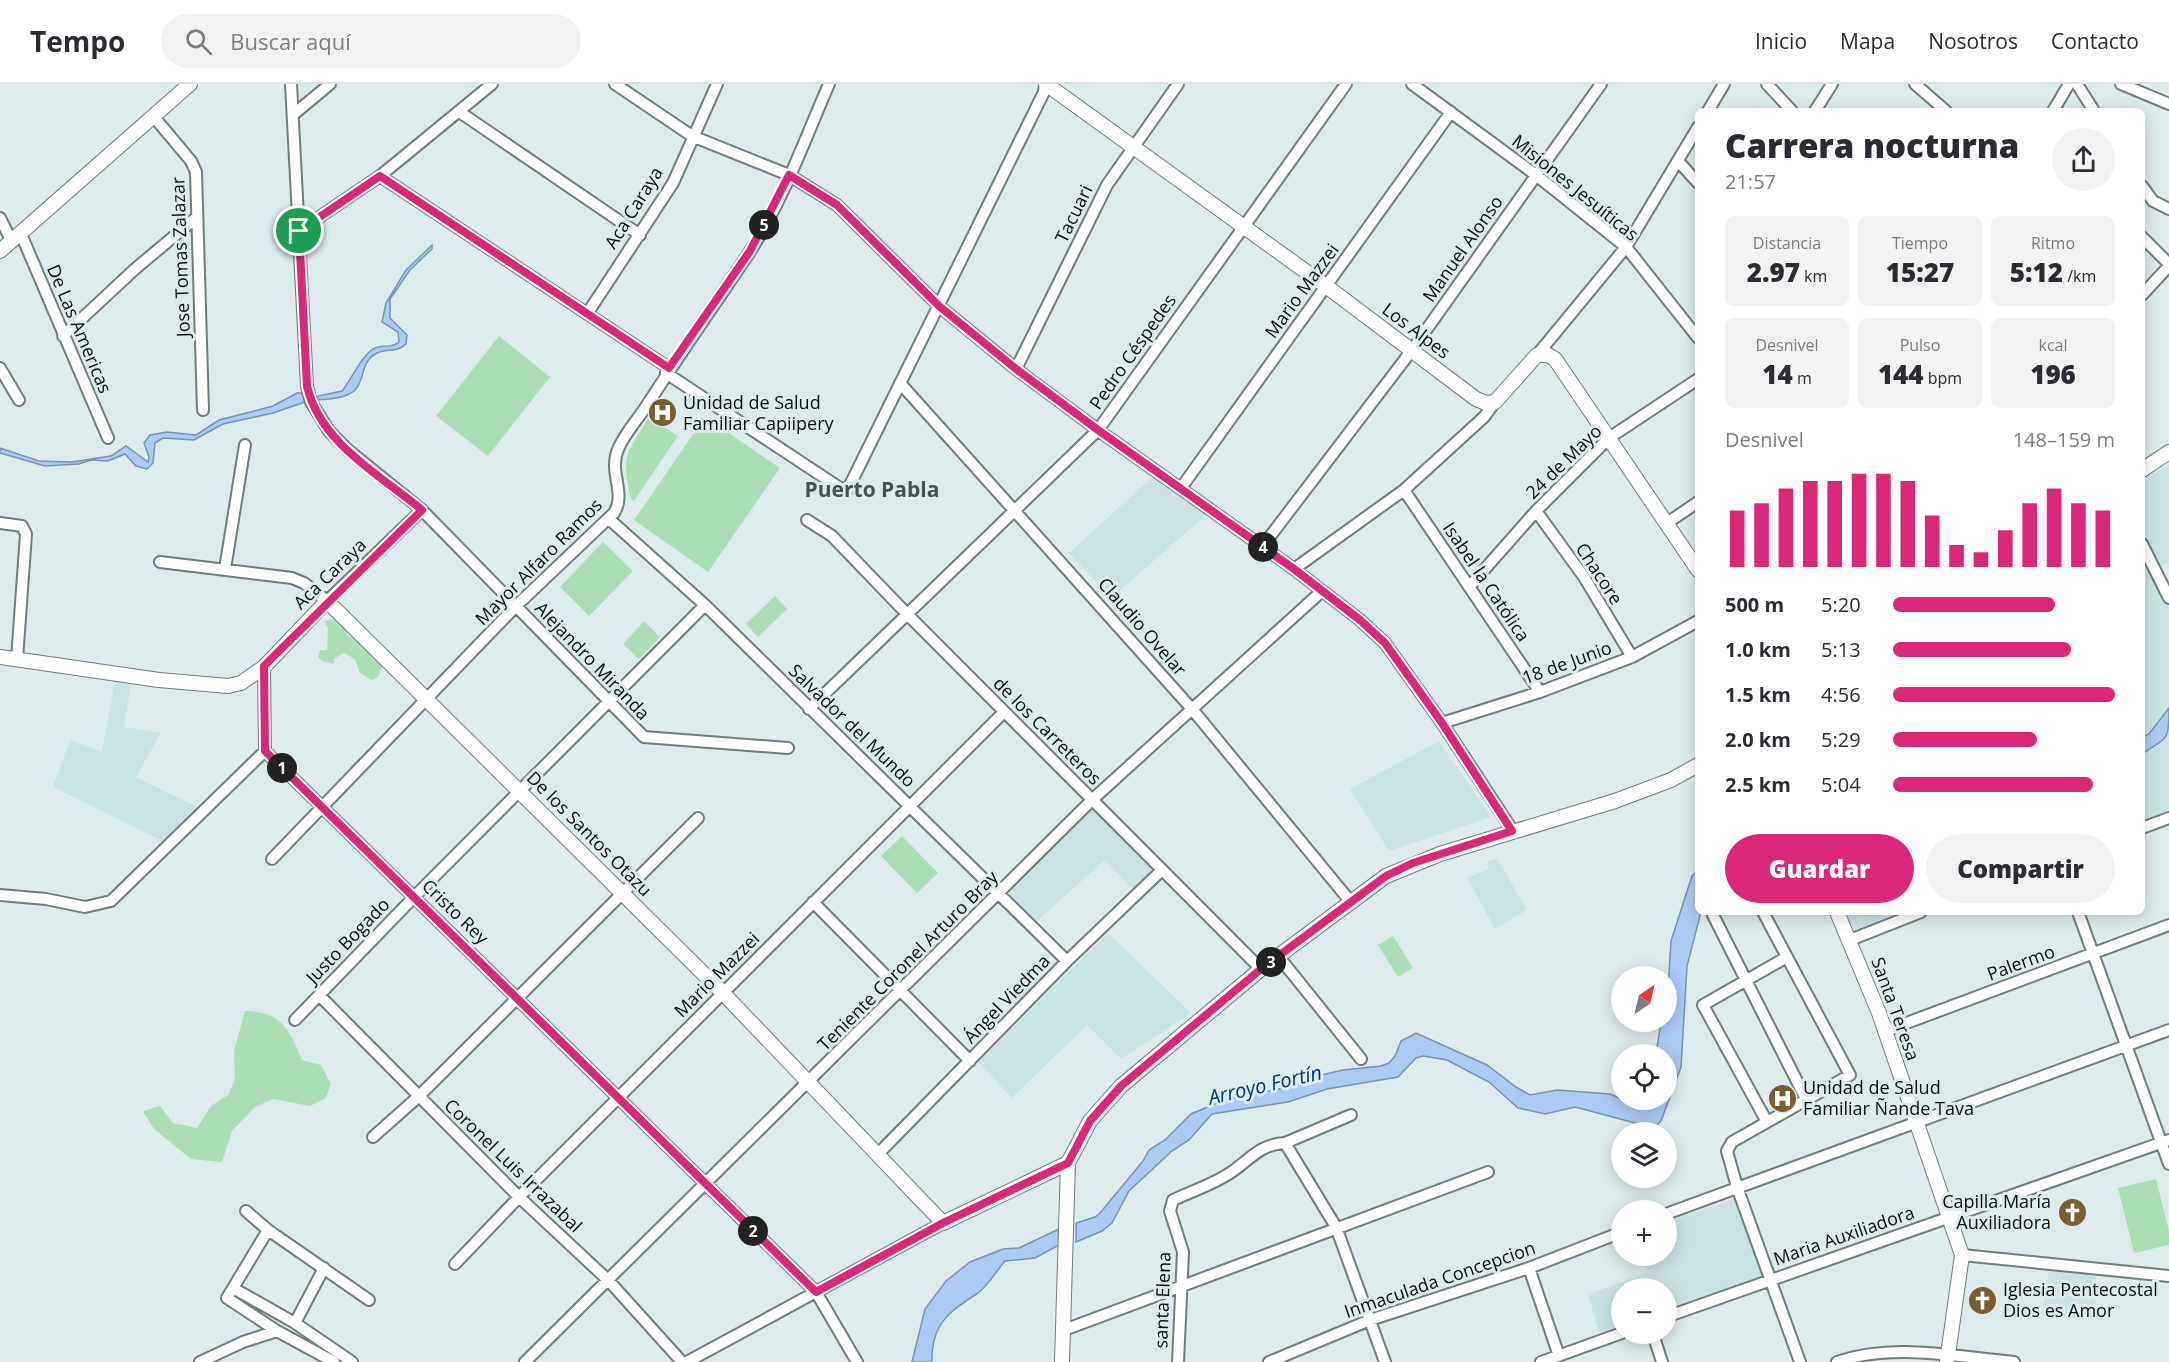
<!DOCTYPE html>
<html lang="es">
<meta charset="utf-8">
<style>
:root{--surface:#fff;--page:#f2f2f3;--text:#2b2b33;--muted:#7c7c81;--line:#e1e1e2;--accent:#db2777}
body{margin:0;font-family:"Open Sans",sans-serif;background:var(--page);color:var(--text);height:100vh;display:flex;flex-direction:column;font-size:22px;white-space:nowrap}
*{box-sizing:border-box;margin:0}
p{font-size:20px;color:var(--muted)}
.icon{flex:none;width:33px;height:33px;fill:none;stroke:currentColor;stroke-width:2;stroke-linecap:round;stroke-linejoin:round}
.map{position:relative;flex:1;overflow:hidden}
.drawer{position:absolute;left:1695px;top:24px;width:450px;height:807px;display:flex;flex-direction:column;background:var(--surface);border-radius:9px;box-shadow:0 3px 15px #0003}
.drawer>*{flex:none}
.needle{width:39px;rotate:34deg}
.fabs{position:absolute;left:1611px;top:882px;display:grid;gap:12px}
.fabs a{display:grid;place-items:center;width:66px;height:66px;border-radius:50%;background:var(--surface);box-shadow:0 3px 15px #0003;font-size:30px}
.pin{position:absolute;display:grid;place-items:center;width:51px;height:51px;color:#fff;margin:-26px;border:3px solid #fff;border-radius:50%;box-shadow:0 2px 6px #0007}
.km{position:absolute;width:30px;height:30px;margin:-15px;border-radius:50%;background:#222;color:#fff;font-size:16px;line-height:30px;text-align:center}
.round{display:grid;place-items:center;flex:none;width:63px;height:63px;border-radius:32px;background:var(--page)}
.headline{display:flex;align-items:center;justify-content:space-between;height:102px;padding:0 30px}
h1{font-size:33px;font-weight:800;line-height:45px}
.metrics{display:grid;grid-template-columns:repeat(3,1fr);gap:9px;height:102px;padding:6px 30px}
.metrics div{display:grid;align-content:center;border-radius:9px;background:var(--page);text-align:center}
.metrics b{font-size:26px;font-weight:800}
.metrics small{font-size:16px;font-weight:400}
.metrics p{font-size:16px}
.chart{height:168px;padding:12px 30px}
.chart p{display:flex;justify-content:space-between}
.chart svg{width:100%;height:108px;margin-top:6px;stroke:var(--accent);stroke-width:6}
.button{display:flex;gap:12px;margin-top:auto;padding:12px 30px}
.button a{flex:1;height:69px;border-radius:36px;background:var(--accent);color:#fff;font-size:24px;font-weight:800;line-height:69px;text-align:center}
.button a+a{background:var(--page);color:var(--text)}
ul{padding:0 30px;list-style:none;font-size:20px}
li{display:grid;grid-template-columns:96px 72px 1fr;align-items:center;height:45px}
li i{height:15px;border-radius:8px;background:var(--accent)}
header{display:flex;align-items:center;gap:36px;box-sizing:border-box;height:84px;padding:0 30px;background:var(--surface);border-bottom:2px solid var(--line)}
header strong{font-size:28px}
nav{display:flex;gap:33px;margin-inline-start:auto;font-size:21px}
.search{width:420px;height:54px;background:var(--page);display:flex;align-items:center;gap:15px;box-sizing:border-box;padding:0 21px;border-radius:33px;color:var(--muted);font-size:22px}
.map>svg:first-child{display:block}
</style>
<header>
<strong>Tempo</strong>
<div class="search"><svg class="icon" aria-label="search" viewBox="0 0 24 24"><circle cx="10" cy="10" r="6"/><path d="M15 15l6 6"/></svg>Buscar aquí</div>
<nav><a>Inicio</a><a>Mapa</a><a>Nosotros</a><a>Contacto</a></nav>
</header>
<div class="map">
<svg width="2169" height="1278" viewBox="0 0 2169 1278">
<rect width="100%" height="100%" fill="#deebec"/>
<!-- built -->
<path fill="#cbe2e5" d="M 2169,381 L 2169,478 L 2157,484 L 2142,452 L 2142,396 Z
M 1157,389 L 1207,430 L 1111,514 L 1069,469 Z
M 2142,465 L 2169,523 L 2169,732 L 2142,741 Z
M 115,597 L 131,600 L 124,643 L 161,649 L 136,693 L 201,725 L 169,760 L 53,703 L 70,656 L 102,668 Z
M 1439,657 L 1491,733 L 1389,767 L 1350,705 Z
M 1094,722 L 1155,782 L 1133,805 L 1105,776 L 1037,837 L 1010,810 L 1009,806 Z
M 1497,774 L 1527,826 L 1495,845 L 1467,794 L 1489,785 L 1487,777 Z
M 1833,828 L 1903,828 L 1844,849 Z
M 1108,849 L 1191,929 L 1121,975 L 1087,941 L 1012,1014 L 978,978 Z
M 1737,1114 L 1766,1193 L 1667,1229 L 1666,1204 L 1622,1204 L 1621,1244 L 1599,1250 L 1588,1210 L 1648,1189 L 1643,1172 L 1666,1172 L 1667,1138 Z
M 2049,1185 L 2096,1190 L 2095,1233 L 2042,1231 Z"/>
<!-- green -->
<path fill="#aadfb6" d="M 499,252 L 550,293 L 488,372 L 436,332 Z
M 649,333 L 678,352 L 634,417 L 631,415 C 621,372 626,370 649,333 Z
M 705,333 L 780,384 L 708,488 L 634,436 Z
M 603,458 L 633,487 L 589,532 L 560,503 Z
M 775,512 L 787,525 L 758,553 L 746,540 Z
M 340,532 L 348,552 L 355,554 L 362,562 L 369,561 L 384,578 L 378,593 L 372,596 L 360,589 L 355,575 L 344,569 L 335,574 L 334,580 L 322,577 L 318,573 L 320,566 L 327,566 L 328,544 L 324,538 Z
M 644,537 L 660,553 L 639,575 L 623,560 Z
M 902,752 L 938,789 L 917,809 L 881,772 Z
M 1393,852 L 1413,884 L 1398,893 L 1378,861 Z
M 245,927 C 281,927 290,946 302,976 L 321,981 L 331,1000 L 326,1014 L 310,1022 L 273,1015 L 255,1023 L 232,1047 L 222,1078 L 191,1075 L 154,1045 L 143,1027 L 160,1022 L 173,1039 L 197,1044 L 211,1022 L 228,1011 L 235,995 L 234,967 Z
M 2156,1095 L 2169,1147 L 2169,1161 L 2134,1169 L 2118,1104 Z"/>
<!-- water -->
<path fill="#abcaf4" stroke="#7b92b0" stroke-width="1.5" d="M 432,161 L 432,165 L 410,186 L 390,215 L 390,234 L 407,251 L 406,260 C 396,270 386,263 375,270 C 358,280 367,304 347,311 C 338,315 328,315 318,316 L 318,312 L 342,307 C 352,295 360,274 373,265 C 382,260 392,265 399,258 L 398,248 L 382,238 L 386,219 L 406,186 Z
M 297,309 L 302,309 L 305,318 L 273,329 L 223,340 L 194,356 L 163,354 L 155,359 L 153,379 L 147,385 L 136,382 L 125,370 L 108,377 L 91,376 L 79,380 L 45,382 L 0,369 L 0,364 L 39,377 L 72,378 L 111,372 L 126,362 L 148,378 L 149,373 L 144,359 L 150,351 L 167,348 L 196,351 L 219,336 L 273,322 Z
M 2169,624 C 2169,658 2168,652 2142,670 L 2142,653 L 2149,650 Z
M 1698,786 L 1698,828 L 1701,828 L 1687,882 L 1681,983 L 1661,1037 L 1656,1042 L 1650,1043 L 1575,1023 L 1545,1030 L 1518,1024 L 1489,998 L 1447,976 L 1423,972 L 1416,974 L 1398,993 L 1327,1005 L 1288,1018 L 1212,1030 L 1189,1056 L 1172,1067 L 1129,1107 L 1112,1139 L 1102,1147 L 1076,1158 L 1076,1139 L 1095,1133 L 1100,1129 L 1143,1077 L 1149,1066 L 1165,1056 L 1191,1030 L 1224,1016 L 1288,1003 L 1313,993 L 1343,986 L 1381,982 L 1389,979 L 1395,972 L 1401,957 L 1416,949 L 1487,981 L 1516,1003 L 1530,1011 L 1557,1006 L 1610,1010 L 1633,1020 L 1644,1016 L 1666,1016 L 1666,970 L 1656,970 L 1661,938 L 1666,938 L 1671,857 L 1692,792 Z
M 1061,1144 L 1059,1161 L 1035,1174 L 1005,1177 C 997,1186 988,1202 978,1209 C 949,1228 931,1240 932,1278 L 912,1278 L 925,1225 L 946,1197 L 970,1178 L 1003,1165 L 1019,1164 Z"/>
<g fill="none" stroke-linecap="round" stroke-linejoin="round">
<defs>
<path id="street" d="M 291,0 L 307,302 L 311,318 L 329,347 L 348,366 L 422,426 L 644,653 L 788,664
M 615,0 L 692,52 L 789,91 L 837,121 L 939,222 L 1016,285 L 1098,346 L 1294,485 L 1360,536 L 1385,559 L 1442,639 L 1513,747
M 1412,0 L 1536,91 L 1626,163 L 1698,254
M 1767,0 L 1792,27
M 1915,0 L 1946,27
M 2077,0 L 2094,27
M 2121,0 L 2169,20
M 1708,27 L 1724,0
M 1815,27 L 1832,0
M 2053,27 L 2069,0
M 461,29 L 640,151
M 294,30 L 330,0
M 154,33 L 191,77 L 196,88 L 203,326
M 1678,77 L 1698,99
M 380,92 L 669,284
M 2142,102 L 2153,117 L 2169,125
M 0,134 L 12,158
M 299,147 L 380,92 L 492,0
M 21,150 L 108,354
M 2142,153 L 2169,180
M 2142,211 L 2169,182
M 587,230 L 673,99 L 717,0
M 63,252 L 135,185 L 197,133
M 1537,271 L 1626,163 L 1698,43
M 0,284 L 19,316
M 1016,285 L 1107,101 L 1178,0
M 666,289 L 840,404 L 848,405 L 1044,8 L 1045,0
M 900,299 L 1192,625 L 1350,817
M 1181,404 L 1451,28
M 1404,406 L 1540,608
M 1536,427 L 1584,493 L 1632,573
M 609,435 L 705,521 L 1067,877
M 807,436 L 832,452 L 906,529 L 1261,885
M 0,439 L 22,442 L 26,450 L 17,575
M 1667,439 L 1698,418
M 2142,460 L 2169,514
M 1262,463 L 1412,266 L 1601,0
M 160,478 L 292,494 L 304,499 L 327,517 L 422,426
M 225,485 L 245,361
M 1294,485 L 1404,406 L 1484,333 L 1495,318
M 1469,503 L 1536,427 L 1609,354 L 1698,295
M 264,583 L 265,667 L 816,1208 L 857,1278
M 809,625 L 1098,346 L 1346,0
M 1442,639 L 1540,608 L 1632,573 L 1698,537
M 2142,744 L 2169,734
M 272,775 L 516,522 L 614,429 C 627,408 607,388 619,363 C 626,348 638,335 647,321 C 680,270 715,220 749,169 C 782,119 805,55 829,0
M 0,811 L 46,815 L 85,823 L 111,817 L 265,667
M 813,818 L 970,977
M 1763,828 L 1850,991 L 1732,1058 L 1727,1067 L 1737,1103 L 1800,1278
M 2078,828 L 2169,1080
M 1713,831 L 1807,1017
M 1850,856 L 1921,828
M 1279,873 L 1361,975
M 319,911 L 519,1113 L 609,1197 L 682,1278
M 295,936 L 414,813 L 705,521
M 1885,947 L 2169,841
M 1767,1038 L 1703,921 L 1787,873
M 373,1053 L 418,1013 L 698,734
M 1285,1059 L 1336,1143 L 1385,1278
M 879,1069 L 1067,877 L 1162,786
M 246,1127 L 268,1146 L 369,1216
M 1666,1130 L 2169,946
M 268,1146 L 227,1214 L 277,1247
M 1962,1171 L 2169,1192
M 455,1180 L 519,1113 L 1004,628
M 1529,1184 L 1559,1272
M 233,1204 L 295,1239 L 324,1184
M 1666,1233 L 2169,1056
M 295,1239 L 352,1278
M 1064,1246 L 1488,1088
M 1653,1250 L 1662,1278
M 200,1278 L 243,1258 L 277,1247 L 334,1278
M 525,1278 L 1093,715 L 1322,507
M 687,1278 L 943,1139
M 1178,1278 L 1183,1168 L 1170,1127 L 1173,1116 C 1192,1107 1215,1100 1233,1087 C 1250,1075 1261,1060 1285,1059 L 1351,1031
M 1269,1278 L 1370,1236 L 1529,1184 L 1622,1148
M 1541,1278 L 1622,1249
M 1837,1278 C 1893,1258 1956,1273 2014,1278"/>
<path id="secondary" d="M 1046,0 L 1326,202 L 1476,315 L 1486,319 L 1495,318 L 1537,271 L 1548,271 L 1555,275 L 1698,486
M 0,167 L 190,0
M 2142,386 L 2169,368
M 0,573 L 159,596 L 228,602 L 241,599 L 264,583 L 327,517 L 723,909 L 943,1139 L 1068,1079
M 1837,828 L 1879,929 L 1962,1171 L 1947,1278
M 1062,1278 L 1068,1079 L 1090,1037 L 1121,1002 L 1261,885 L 1386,792 L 1440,770 L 1615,717 L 1671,696 L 1698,681"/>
</defs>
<!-- street casing -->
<use href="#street" stroke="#707c7d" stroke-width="14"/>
<!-- secondary casing -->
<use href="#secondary" stroke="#707c7d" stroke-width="16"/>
<!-- street -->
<use href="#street" stroke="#fff" stroke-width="10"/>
<!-- secondary -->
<use href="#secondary" stroke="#fff" stroke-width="14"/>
</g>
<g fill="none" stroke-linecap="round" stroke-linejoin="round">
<defs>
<path id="route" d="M 789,91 L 837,121 L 939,222 L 1016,285 L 1098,346 L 1294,485 L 1360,536 L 1385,559 L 1442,639 L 1512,747 L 1413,779 L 1386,792 L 1261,885 L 1121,1002 L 1090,1037 L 1068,1079 L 943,1139 L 816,1208 L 265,667 L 264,582 L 422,426 C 380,391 320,359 307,302 L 299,147 L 380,92 L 669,284 L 750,167 Z"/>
</defs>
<!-- route casing -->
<use href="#route" stroke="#fff" stroke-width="12"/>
<!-- route -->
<use href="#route" stroke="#db2777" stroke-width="8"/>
</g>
<!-- icons -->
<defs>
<symbol id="hospital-disc" viewBox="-11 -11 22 22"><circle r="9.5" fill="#7c5d32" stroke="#deebec"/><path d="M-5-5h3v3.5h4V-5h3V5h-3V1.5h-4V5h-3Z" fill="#fff"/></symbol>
<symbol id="church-disc" viewBox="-11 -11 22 22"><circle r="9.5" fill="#7c5d32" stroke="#deebec"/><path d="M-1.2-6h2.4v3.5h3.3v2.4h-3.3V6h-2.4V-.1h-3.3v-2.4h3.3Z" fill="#fff"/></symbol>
</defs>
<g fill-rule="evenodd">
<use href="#hospital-disc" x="646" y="312" width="33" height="33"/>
<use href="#hospital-disc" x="1766" y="998" width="33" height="33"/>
<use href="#church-disc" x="2056" y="1112" width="33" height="33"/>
<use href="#church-disc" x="1966" y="1200" width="33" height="33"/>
</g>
<g text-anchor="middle" stroke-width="6" stroke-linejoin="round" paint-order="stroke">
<!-- street labels -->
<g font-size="18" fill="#0c1011" stroke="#deebec">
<text transform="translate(1575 104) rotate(39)" y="6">Misiones Jesuíticas</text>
<text transform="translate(634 124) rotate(-58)" y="6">Aca Caraya</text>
<text transform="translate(1074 130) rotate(-64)" y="6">Tacuari</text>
<text transform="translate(1463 165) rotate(-55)" y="6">Manuel Alonso</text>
<text transform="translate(181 173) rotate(-92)" y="6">Jose Tomas Zalazar</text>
<text transform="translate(1302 207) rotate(-54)" y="6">Mario Mazzei</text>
<text transform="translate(79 245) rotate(67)" y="6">De Las Americas</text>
<text transform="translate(1416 247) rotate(37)" y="6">Los Alpes</text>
<text transform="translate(1133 268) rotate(-55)" y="6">Pedro Céspedes</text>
<text transform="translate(1564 378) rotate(-44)" y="6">24 de Mayo</text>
<text transform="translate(539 478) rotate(-45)" y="6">Mayor Alfaro Ramos</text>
<text transform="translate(330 490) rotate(-44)" y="6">Aca Caraya</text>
<text transform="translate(1599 490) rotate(57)" y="6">Chacore</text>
<text transform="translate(1486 498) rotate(56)" y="6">Isabel la Católica</text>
<text transform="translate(1142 543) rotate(49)" y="6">Claudio Ovelar</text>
<text transform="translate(592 577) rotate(46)" y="6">Alejandro Miranda</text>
<text transform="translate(1567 579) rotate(-20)" y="6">18 de Junio</text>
<text transform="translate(852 642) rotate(44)" y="6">Salvador del Mundo</text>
<text transform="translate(1047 647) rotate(45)" y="6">de los Carreteros</text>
<text transform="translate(589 750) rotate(45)" y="6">De los Santos Otazu</text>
<text transform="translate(455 828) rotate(44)" y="6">Cristo Rey</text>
<text transform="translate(348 857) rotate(-46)" y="6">Justo Bogado</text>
<text transform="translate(908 877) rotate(-45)" y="6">Teniente Coronel Arturo Bray</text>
<text transform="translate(2021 879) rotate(-20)" y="6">Palermo</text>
<text transform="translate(717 891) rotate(-45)" y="6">Mario Mazzei</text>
<text transform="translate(1007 915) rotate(-46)" y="6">Ángel Viedma</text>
<text transform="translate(1895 925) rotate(70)" y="6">Santa Teresa</text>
<text transform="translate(513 1082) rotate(44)" y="6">Coronel Luis Irrazabal</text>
<text transform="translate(1844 1152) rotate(-19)" y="6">Maria Auxiliadora</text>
<text transform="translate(1440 1196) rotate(-19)" y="6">Inmaculada Concepcion</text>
<text transform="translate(1163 1216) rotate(-88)" y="6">santa Elena</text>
</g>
<!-- poi labels -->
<g font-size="18" fill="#0c1011" stroke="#deebec" text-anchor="start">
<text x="683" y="325">Unidad de Salud<tspan x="683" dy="21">Familiar Capiipery</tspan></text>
<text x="1803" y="1010">Unidad de Salud<tspan x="1803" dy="21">Familiar Ñande Tava</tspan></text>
<text x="2051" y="1124" text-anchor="end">Capilla María<tspan x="2051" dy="21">Auxiliadora</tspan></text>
<text x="2003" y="1212">Iglesia Pentecostal<tspan x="2003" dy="21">Dios es Amor</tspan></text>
</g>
<!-- water labels -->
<g font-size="20" font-style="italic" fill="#003672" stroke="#deebec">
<text transform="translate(1265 1001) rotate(-13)" y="7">Arroyo Fortín</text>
</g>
<!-- quarter labels -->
<g font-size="21" font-weight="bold" fill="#455152" stroke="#deebec">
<text x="872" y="413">Puerto Pabla</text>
</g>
</g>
</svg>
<div class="fabs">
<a><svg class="needle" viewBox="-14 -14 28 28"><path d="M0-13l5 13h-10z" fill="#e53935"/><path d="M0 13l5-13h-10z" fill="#7c7c81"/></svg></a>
<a><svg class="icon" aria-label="locate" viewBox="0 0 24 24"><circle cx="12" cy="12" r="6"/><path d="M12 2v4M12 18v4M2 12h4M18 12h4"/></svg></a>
<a><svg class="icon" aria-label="layers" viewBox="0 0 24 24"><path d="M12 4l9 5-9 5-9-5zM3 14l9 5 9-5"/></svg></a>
<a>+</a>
<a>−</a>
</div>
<div class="pin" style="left:299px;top:147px;background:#1e9e55"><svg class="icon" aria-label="arrive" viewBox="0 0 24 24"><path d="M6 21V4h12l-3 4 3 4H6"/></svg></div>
<b class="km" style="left:282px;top:684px">1</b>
<b class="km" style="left:753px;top:1147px">2</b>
<b class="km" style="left:1271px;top:878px">3</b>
<b class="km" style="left:1263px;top:463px">4</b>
<b class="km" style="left:764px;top:141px">5</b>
<section class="drawer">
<div class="headline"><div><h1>Carrera nocturna</h1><p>21:57</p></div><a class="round"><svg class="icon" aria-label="share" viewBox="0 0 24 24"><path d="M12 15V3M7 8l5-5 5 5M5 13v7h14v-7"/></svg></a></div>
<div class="metrics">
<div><p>Distancia</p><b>2.97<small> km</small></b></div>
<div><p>Tiempo</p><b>15:27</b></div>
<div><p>Ritmo</p><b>5:12<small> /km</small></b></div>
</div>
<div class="metrics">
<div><p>Desnivel</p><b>14<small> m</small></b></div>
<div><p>Pulso</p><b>144<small> bpm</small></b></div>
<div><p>kcal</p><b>196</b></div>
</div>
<div class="chart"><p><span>Desnivel</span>148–159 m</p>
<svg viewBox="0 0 160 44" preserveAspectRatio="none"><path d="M5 44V21M15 44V18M25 44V12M35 44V9M45 44V9M55 44V6M65 44V6M75 44V9M85 44V23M95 44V35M105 44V38M115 44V29M125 44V18M135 44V12M145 44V18M155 44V21"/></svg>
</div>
<ul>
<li><b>500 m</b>5:20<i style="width:73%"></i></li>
<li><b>1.0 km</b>5:13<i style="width:80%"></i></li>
<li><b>1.5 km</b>4:56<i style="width:100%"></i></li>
<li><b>2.0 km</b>5:29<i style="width:65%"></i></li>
<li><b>2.5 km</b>5:04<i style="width:90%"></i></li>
</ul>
<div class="button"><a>Guardar</a><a>Compartir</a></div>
</section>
</div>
